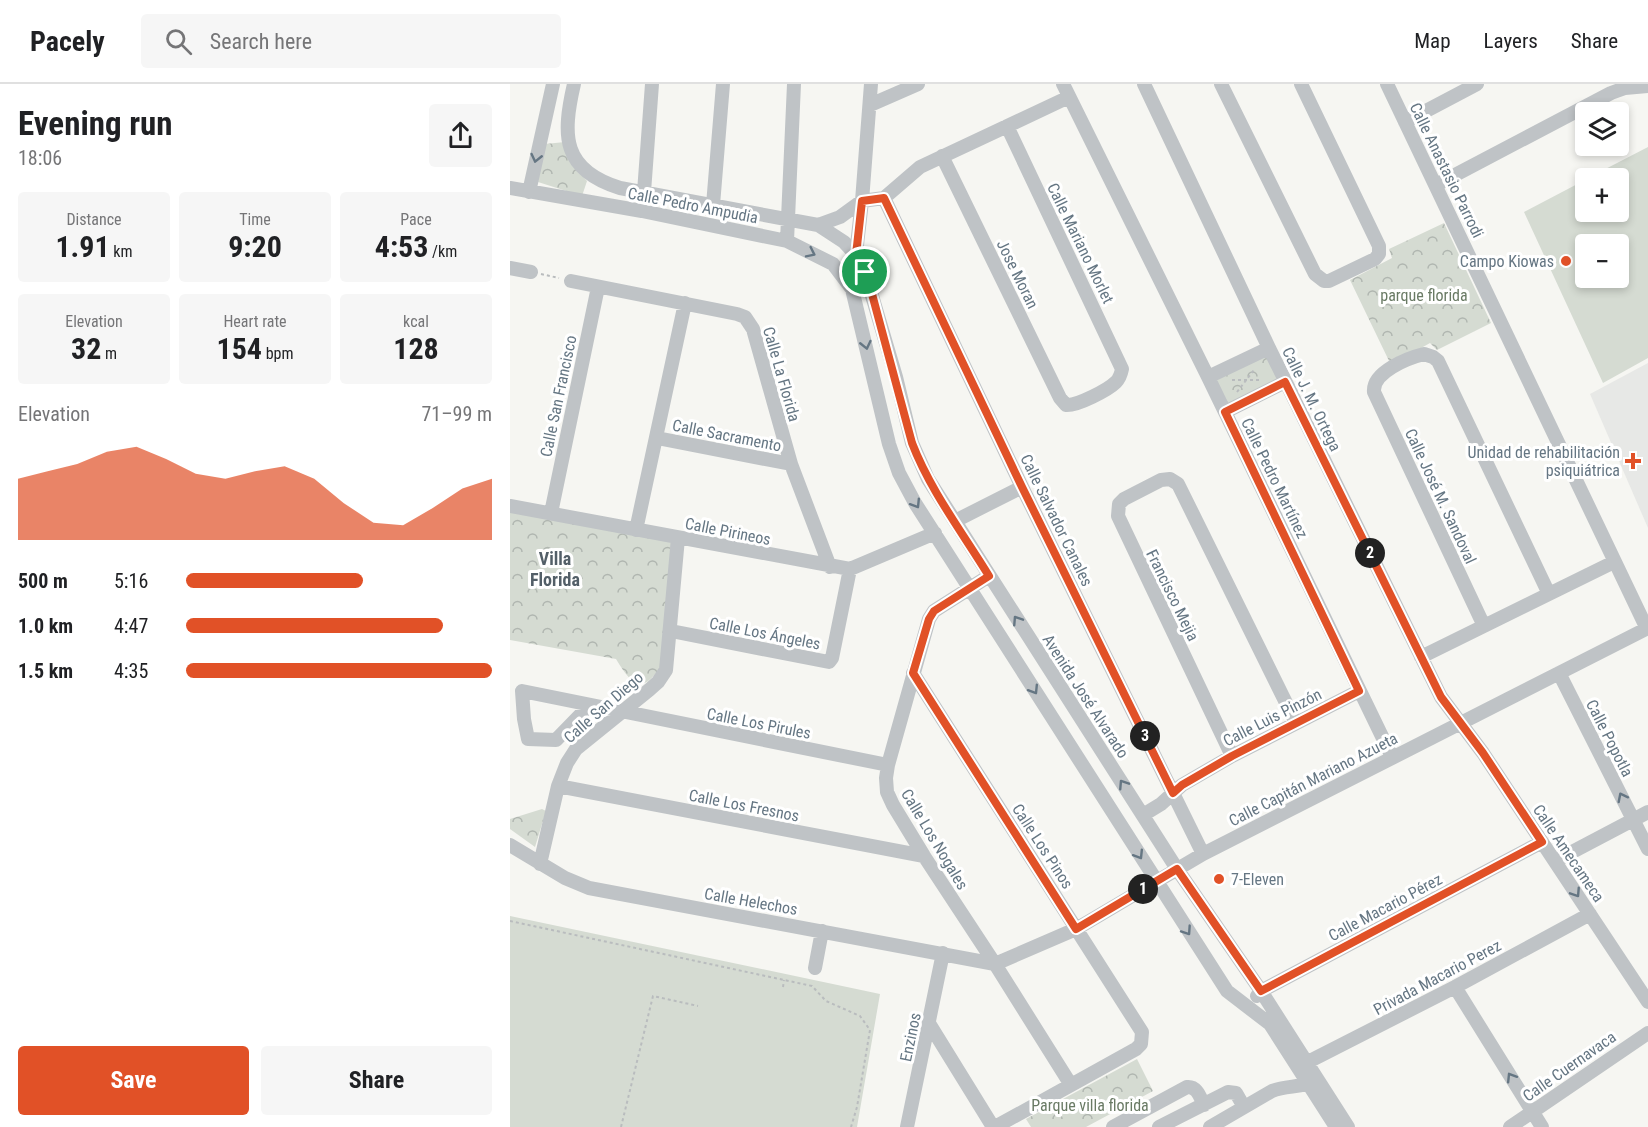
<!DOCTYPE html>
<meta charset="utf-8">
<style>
:root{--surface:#fff;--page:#f6f6f6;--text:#202124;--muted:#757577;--line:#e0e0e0;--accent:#e15127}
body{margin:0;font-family:"Roboto Condensed",sans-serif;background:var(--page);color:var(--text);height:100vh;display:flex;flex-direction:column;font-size:22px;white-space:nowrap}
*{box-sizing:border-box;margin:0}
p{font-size:20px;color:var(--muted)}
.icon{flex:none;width:33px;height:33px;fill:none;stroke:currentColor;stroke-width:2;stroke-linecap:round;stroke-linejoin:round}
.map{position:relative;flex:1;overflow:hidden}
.sheet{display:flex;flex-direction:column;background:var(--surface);width:510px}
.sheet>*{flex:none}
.fabs{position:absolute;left:1065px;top:18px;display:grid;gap:12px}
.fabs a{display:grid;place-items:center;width:54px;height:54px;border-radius:6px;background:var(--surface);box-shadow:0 3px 9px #0003;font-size:30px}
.pin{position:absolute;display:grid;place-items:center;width:51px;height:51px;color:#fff;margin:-26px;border:3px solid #fff;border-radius:50%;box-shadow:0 2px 6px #0007}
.km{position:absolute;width:30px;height:30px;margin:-15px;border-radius:50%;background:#222;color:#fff;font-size:16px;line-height:30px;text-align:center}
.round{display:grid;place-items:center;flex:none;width:63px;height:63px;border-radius:6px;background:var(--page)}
.head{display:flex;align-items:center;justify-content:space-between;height:102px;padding:0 18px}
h1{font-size:33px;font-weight:700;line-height:45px}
.figures{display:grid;grid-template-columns:repeat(3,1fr);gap:9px;height:102px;padding:6px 18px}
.figures div{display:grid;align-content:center;border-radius:6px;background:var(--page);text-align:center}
.figures b{font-size:30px;font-weight:700}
.figures small{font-size:16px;font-weight:400}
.figures p{font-size:16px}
.chart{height:168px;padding:12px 18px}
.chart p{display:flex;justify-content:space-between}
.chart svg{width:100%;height:108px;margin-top:6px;fill:var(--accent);opacity:.7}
.cta{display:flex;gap:12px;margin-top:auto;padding:12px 18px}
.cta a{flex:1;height:69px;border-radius:6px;background:var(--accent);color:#fff;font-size:24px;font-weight:700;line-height:69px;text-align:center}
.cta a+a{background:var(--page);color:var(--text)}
ul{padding:0 18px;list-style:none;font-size:20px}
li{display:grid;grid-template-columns:96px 72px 1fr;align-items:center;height:45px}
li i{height:15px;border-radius:8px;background:var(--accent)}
header{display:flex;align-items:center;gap:36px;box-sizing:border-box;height:84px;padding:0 30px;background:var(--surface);border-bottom:2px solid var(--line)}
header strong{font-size:28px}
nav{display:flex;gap:33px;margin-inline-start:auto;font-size:21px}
.search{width:420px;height:54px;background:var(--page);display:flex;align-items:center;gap:15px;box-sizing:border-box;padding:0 21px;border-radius:6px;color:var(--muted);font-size:22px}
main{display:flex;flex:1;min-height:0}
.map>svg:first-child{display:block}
</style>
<header>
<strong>Pacely</strong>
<div class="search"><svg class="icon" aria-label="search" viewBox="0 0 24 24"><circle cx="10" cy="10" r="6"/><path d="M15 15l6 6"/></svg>Search here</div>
<nav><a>Map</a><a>Layers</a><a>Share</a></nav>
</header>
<main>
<section class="sheet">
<div class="head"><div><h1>Evening run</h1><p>18:06</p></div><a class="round"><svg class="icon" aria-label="share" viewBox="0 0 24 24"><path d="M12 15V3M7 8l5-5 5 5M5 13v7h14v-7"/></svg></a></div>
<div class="figures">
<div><p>Distance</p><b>1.91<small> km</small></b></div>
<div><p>Time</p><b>9:20</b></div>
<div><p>Pace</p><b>4:53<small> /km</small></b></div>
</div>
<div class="figures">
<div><p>Elevation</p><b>32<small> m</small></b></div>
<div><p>Heart rate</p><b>154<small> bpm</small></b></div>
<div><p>kcal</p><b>128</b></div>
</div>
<div class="chart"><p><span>Elevation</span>71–99 m</p>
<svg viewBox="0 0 160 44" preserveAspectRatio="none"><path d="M0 44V19L10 16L20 13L30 8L40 6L50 11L60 17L70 19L80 16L90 14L100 19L110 29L120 37L130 38L140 31L150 23L160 19V44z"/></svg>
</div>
<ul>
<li><b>500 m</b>5:16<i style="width:58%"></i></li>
<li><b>1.0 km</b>4:47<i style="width:84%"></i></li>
<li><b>1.5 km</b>4:35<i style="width:100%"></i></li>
</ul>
<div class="cta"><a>Save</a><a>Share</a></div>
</section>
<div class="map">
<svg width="1138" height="1043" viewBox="0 0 1138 1043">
<defs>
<pattern id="park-crowns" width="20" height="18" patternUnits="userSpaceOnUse" patternTransform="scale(1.5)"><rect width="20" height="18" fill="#d5dbd2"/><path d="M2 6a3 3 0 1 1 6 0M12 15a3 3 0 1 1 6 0" fill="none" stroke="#b0b6b0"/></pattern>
</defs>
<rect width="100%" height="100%" fill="#f6f6f2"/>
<!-- built -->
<path fill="#e7e8e6" d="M 1138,279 L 1138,444 L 1080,310 Z"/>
<!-- park -->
<path fill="url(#park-crowns)" d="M 55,58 L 67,86 L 77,97 L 72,112 L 28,98 L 35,60 Z
M 934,139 L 981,239 L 927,266 L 920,259 L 881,281 L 840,196 L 882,174 L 879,165 Z
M 759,264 L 775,298 L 715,328 L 698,293 Z
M 0,423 L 160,456 L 163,463 L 151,582 C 132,612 121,600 106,575 L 0,556 Z
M 32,725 L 36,727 L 25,763 L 0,745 L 0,735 Z
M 627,975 L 643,1007 L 576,1043 L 521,1043 L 516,1035 Z"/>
<!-- pitch -->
<path fill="#d5dbd2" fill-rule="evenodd" d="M 1138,63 L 1138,274 L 1093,299 L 1014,128 L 1075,96 L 1076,128 L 1108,128 L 1108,94 L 1078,94 ZM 1108,160 L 1108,194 L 1076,194 L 1076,160 Z
M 0,832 L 370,910 L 347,1043 L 0,1043 Z"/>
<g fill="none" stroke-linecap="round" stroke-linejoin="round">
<!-- path -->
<path stroke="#b9bcbe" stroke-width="2" stroke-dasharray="3 3" stroke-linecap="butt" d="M 31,190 L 49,194
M 722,296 L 749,296
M 727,308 L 744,286
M 0,837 L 302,902 L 316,917 L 350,932 L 360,946 L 347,1023 L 341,1043
M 273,903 L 274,896
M 111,1043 L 143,912 L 188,922"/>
<!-- minor -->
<path stroke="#bfc3c6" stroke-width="14" d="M 64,0 C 52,52 52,86 110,104 L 308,141 L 334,158 L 346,171 L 355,188 L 386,293 L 402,359 L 418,395 L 667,785 L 751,907 L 838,1043
M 553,0 L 698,293 L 882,673
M 634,0 L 759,264 L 931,613 L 973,669 L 1138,918
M 711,0 L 805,190 L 814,197 L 819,197 L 865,175 L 869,170 L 869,162 L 791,0
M 877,0 L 1137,545
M 360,21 L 408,0
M 895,38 L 967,0
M 432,72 L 550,314 L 556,321 C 567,322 598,306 606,298 C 610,294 611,290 612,285 L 497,42
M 926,101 L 1101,9 L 1115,4 L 1138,2
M 0,104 L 132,127 L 277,157 L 323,180 L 342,205 L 379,360 L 389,389 L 405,419 L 717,907 L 760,940 L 826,1043
M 19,108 L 43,0
M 134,108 L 142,0
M 374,114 L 512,403 L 693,770
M 203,121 L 213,0
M 308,141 L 330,133 L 352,117 L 374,114 L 410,83 L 559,13
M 277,157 L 284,0
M 0,184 L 21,188
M 61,197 L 227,230 L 235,233 L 243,245 L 281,380 L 320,483
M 342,205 L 352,117 L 361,0
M 698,293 L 759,264
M 715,328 L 775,298
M 147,354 L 281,380
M 0,422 L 340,485 L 425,449
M 41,429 L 88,203
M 445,437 L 512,403
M 126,446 L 175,219
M 479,492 L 424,527 L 419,535 L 378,681 L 376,694 L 377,708 L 383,721 L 414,772 L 485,880 L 561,1001
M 974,542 L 864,308 C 862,288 898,274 914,270 L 923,273 L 928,277 L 1039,510
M 161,547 L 319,578 L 322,574 L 340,485
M 911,573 L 1104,478
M 403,589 L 632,948 L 631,960 L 626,965 L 485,1043
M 1049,589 L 1138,765
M 80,621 L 46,656 L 18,655 L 14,635 L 12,607 L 378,681
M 722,672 L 608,432 L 609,420 L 614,415 L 651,396 L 660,395 L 668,400 L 786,639
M 48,702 L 414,772
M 633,731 L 651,720 L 672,701 L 722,672 L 849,607
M 0,761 L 55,794 L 79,804 L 485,880 L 566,845 L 693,770 L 1138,544
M 1045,777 L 1138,728
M 30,780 L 48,702 L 57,679 L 66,665 L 139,606 L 148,598 L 156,586 L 168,454
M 305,884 L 312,847
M 945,903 L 1032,1043
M 747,912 L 751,907 L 1032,758
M 420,941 L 483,1043
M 790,982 L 945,903 L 1080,830
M 397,1043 L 433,869
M 603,1043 L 677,1003 C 687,1002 690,1013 694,1021
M 649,1043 L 718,1008 L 726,1009 L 734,1023
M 700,1043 L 762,1007 C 777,1001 793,1004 806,996
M 1000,1043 L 1138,949"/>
</g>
<!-- one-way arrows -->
<defs><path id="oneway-chevron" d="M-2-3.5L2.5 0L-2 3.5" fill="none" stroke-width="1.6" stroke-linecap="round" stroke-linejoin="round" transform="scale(1.5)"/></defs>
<g stroke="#657683">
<use href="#oneway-chevron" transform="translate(26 74) rotate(103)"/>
<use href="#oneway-chevron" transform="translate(301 169) rotate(26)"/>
<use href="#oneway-chevron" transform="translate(356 261) rotate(77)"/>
<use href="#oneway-chevron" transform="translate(406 420) rotate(58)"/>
<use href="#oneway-chevron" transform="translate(507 536) rotate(-123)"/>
<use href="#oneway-chevron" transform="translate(524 606) rotate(58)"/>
<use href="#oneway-chevron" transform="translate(613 700) rotate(-123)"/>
<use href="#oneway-chevron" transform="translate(1112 713) rotate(-117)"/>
<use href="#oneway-chevron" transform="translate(629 771) rotate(58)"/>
<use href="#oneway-chevron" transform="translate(1066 809) rotate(57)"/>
<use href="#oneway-chevron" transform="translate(677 847) rotate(56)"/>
<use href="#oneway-chevron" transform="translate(1001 993) rotate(-122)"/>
</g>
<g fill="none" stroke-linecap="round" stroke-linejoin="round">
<defs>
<path id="route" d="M 374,114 L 512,403 L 663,709 L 672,701 L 722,672 L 849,607 L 715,328 L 775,298 L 931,613 L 973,669 L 1032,758 L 751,907 L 667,785 L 566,845 L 403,589 L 419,535 L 424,527 L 479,492 C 452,448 420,406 402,359 L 362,210 L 355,188 L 346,171 L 352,117 Z"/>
</defs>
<!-- route casing -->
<use href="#route" stroke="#fff" stroke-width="12"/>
<!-- route -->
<use href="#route" stroke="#e15127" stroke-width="8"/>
</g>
<!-- markers -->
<g fill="#e15127" stroke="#fff" stroke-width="2">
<circle cx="1056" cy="177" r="6"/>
<path d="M1120 368h6v6h6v6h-6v6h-6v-6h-6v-6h6z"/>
<circle cx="709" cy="795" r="6"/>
</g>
<g text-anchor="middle" stroke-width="6" stroke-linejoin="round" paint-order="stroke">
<!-- street labels -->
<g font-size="16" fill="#657683" stroke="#fff">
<text transform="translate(937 86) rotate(64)" y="6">Calle Anastasio Parrodi</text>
<text transform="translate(183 121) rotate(11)" y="6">Calle Pedro Ampudia</text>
<text transform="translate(571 159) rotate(64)" y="6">Calle Mariano Morlet</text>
<text transform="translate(508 190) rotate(64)" y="6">Jose Moran</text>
<text transform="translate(272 290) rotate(74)" y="6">Calle La Florida</text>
<text transform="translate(48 312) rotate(-78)" y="6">Calle San Francisco</text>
<text transform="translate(802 315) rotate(64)" y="6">Calle J. M. Ortega</text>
<text transform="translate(217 351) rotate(11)" y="6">Calle Sacramento</text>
<text transform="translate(765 394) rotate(64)" y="6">Calle Pedro Martínez</text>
<text transform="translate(931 412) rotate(65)" y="6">Calle José M. Sandoval</text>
<text transform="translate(547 436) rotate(64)" y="6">Calle Salvador Canales</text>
<text transform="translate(218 447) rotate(11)" y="6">Calle Pirineos</text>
<text transform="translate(663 511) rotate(64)" y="6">Francisco Mejia</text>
<text transform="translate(255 549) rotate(11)" y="6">Calle Los Ángeles</text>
<text transform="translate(576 612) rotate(57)" y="6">Avenida José Alvarado</text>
<text transform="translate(93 623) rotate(-41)" y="6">Calle San Diego</text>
<text transform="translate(762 633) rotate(-27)" y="6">Calle Luis Pinzón</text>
<text transform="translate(249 639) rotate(11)" y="6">Calle Los Pirules</text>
<text transform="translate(1100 654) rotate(63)" y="6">Calle Popotla</text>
<text transform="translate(803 695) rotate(-27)" y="6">Calle Capitán Mariano Azueta</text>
<text transform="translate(234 721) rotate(11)" y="6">Calle Los Fresnos</text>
<text transform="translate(425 755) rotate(59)" y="6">Calle Los Nogales</text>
<text transform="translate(533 762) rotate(57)" y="6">Calle Los Pinos</text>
<text transform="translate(1059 769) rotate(56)" y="6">Calle Amecameca</text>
<text transform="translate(241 817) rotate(10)" y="6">Calle Helechos</text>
<text transform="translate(875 823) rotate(-28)" y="6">Calle Macario Pérez</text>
<text transform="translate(927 893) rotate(-28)" y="6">Privada Macario Perez</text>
<text transform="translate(400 953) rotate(-78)" y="6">Enzinos</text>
<text transform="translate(1059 982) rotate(-35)" y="6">Calle Cuernavaca</text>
</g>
<!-- poi labels -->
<g font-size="16" fill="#657683" stroke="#fff" text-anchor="end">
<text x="1044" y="183">Campo Kiowas</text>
<text x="1110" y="374">Unidad de rehabilitación<tspan x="1110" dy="18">psiquiátrica</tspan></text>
<text x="721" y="801" text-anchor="start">7-Eleven</text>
</g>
<!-- park labels -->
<g font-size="16" fill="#697a64" stroke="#fff">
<text x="914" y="217">parque florida</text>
<text x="580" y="1027">Parque villa florida</text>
</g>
<!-- neighbourhood labels -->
<g font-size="18" font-weight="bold" fill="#535f68" stroke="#fff">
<text x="45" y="481">Villa<tspan x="45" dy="21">Florida</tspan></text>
</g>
</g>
</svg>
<div class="fabs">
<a><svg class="icon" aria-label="layers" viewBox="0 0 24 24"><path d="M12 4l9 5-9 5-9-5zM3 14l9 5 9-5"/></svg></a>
<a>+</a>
<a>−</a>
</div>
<div class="pin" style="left:355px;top:188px;background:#1e9e55"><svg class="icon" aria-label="arrive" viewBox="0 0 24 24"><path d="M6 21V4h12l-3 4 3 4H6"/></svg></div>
<b class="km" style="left:633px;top:805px">1</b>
<b class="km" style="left:860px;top:469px">2</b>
<b class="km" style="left:635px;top:652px">3</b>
</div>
</main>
